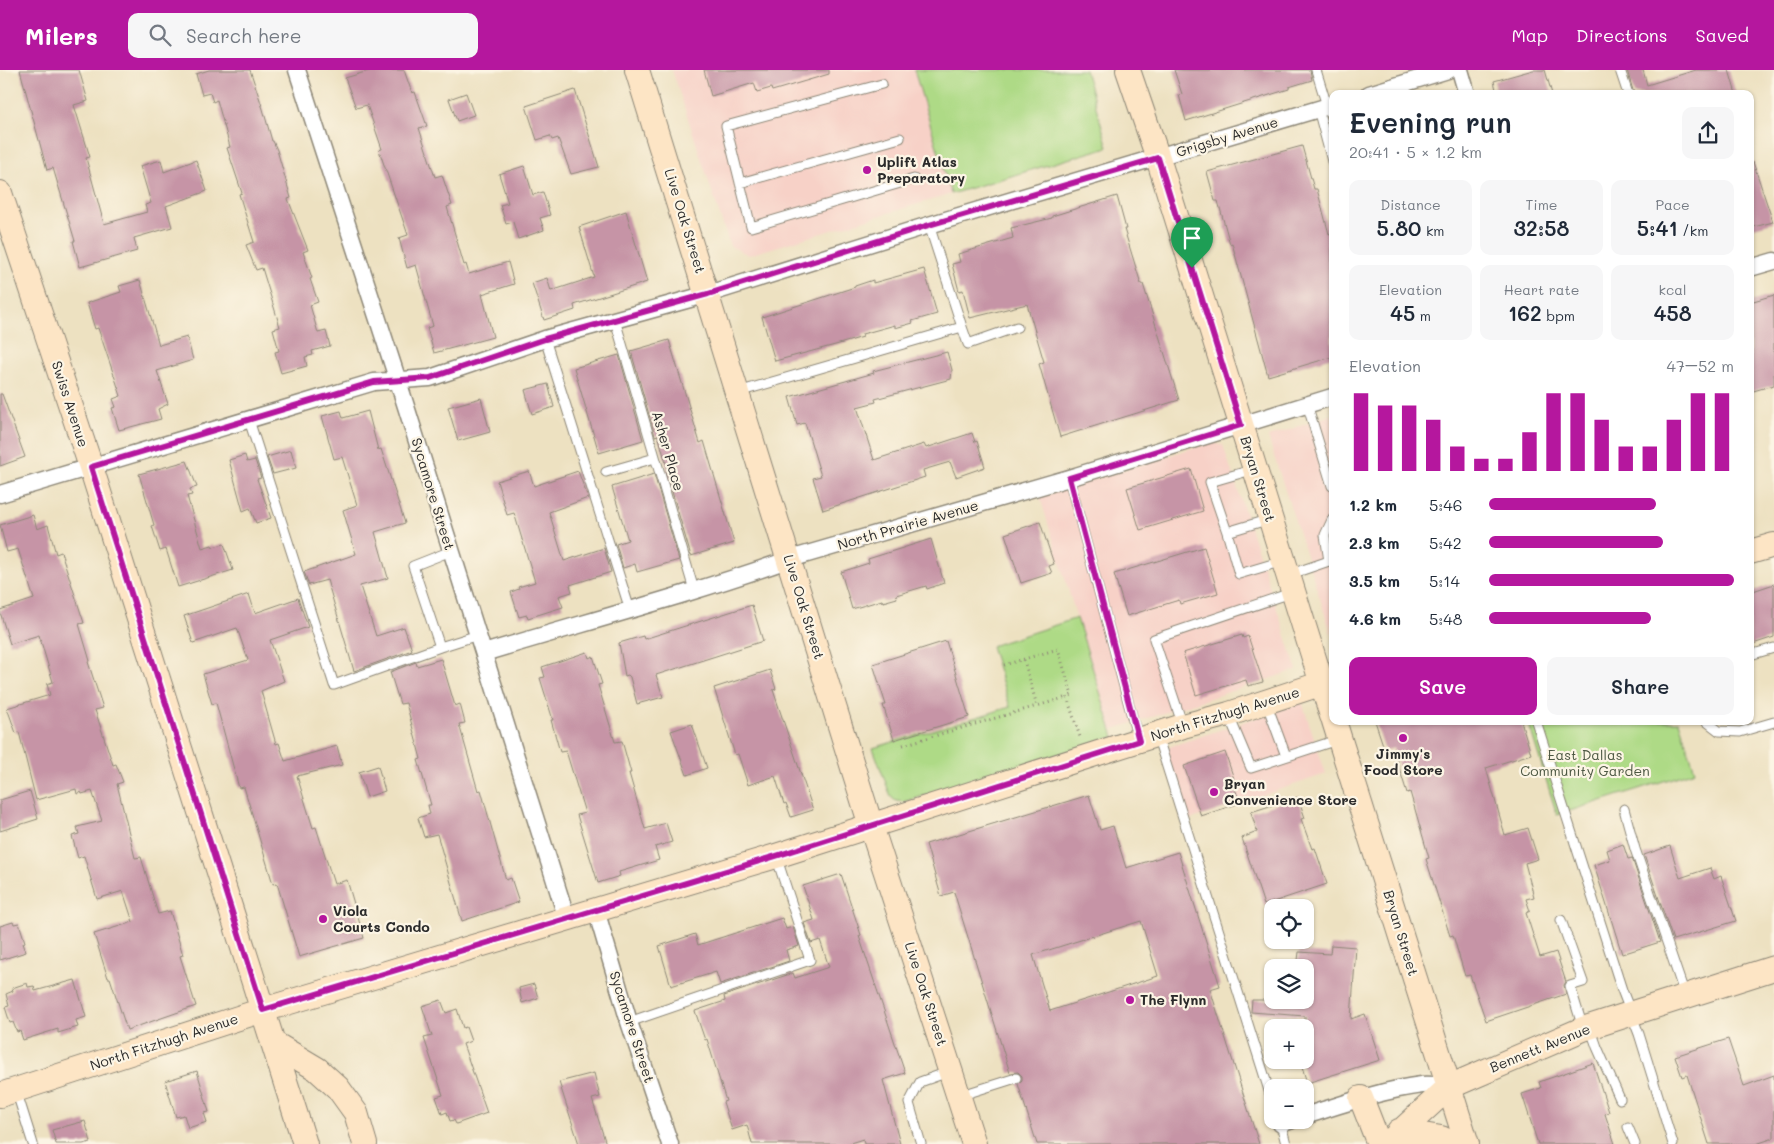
<!DOCTYPE html>
<meta charset="utf-8">
<style>
:root{--surface:#fff;--page:#f6f6f7;--text:#1f2937;--muted:#747a83;--accent:#b5179e}
body{margin:0;font-family:Mali,sans-serif;background:var(--page);color:var(--text);height:100vh;display:flex;flex-direction:column;font-size:19px;white-space:nowrap}
*{box-sizing:border-box;margin:0}
p{font-size:16px;color:var(--muted)}
.icon{flex:none;width:28px;height:28px;fill:none;stroke:currentColor;stroke-width:2;stroke-linecap:round;stroke-linejoin:round}
.map{position:relative;flex:1;overflow:hidden}
.details{position:absolute;left:1329px;top:20px;width:425px;height:635px;display:flex;flex-direction:column;background:var(--surface);border-radius:10px;box-shadow:0 1px 4px #0004}
.details>*{flex:none}
.fabs{position:absolute;left:1264px;top:829px;display:grid;gap:10px}
.fabs a{display:grid;place-items:center;width:50px;height:50px;border-radius:10px;background:var(--surface);box-shadow:0 1px 4px #0004;font-size:25px}
.pin{position:absolute;display:grid;place-items:center;width:42px;height:42px;color:#fff;margin:-51px -21px;border-radius:50% 50% 50% 0;rotate:-45deg;box-shadow:0 0 5px #0007}
.pin .icon{rotate:45deg}
.round{display:grid;place-items:center;flex:none;width:52px;height:52px;border-radius:10px;background:var(--page)}
.headline{display:flex;align-items:center;justify-content:space-between;height:85px;padding:0 20px}
h1{font-size:28px;font-weight:600;line-height:38px}
.figures{display:grid;grid-template-columns:repeat(3,1fr);gap:8px;height:85px;padding:5px 20px}
.figures div{display:grid;align-content:center;border-radius:10px;background:var(--page);text-align:center}
.figures b{font-size:21px;font-weight:600}
.figures small{font-size:14px;font-weight:400}
.figures p{font-size:14px}
.chart{height:140px;padding:10px 20px}
.chart p{display:flex;justify-content:space-between}
.chart svg{width:100%;height:90px;margin-top:5px;stroke:var(--accent);stroke-width:6}
.cta{display:flex;gap:10px;margin-top:auto;padding:10px 20px}
.cta a{flex:1;height:58px;border-radius:10px;background:var(--accent);color:#fff;font-size:20px;font-weight:600;line-height:58px;text-align:center}
.cta a+a{background:var(--page);color:var(--text)}
ul{padding:0 20px;list-style:none;font-size:16px}
li{display:grid;grid-template-columns:80px 60px 1fr;align-items:center;height:38px}
li i{height:12px;border-radius:6px;background:var(--accent)}
header{display:flex;align-items:center;gap:30px;box-sizing:border-box;height:70px;padding:0 25px;background:var(--accent);color:#fff}
header strong{font-size:24px}
nav{display:flex;gap:28px;margin-inline-start:auto;font-size:18px}
.search{width:350px;height:45px;background:var(--page);display:flex;align-items:center;gap:12px;box-sizing:border-box;padding:0 18px;border-radius:10px;color:var(--muted);font-size:19px}
.map>svg:first-child{display:block}
</style>
<header>
<strong>Milers</strong>
<div class="search"><svg class="icon" aria-label="search" viewBox="0 0 24 24"><circle cx="10" cy="10" r="6"/><path d="M15 15l6 6"/></svg>Search here</div>
<nav><a>Map</a><a>Directions</a><a>Saved</a></nav>
</header>
<div class="map">
<svg width="1774" height="1074" viewBox="0 0 1774 1074">
<rect width="100%" height="100%" fill="#fcf5e5"/>
<filter id="ink" filterUnits="userSpaceOnUse"><feTurbulence type="fractalNoise" baseFrequency=".02" numOctaves="2"/><feDisplacementMap in="SourceGraphic" scale="10" xChannelSelector="R" yChannelSelector="G"/><feConvolveMatrix kernelMatrix="1 2 1 2 8 2 1 2 1" color-interpolation-filters="sRGB"/></filter>
<filter id="wash" filterUnits="userSpaceOnUse"><feTurbulence type="fractalNoise" baseFrequency=".0096" numOctaves="4" result="noise"/><feDisplacementMap in="SourceGraphic" scale="20" xChannelSelector="R" yChannelSelector="G"/><feGaussianBlur stdDeviation="1.12" result="paint"/><feColorMatrix in="noise" values="0 0 0 0 0 0 0 0 0 0 0 0 0 0 0 0 0 1.4 0 .05"/><feComposite in="paint" operator="in"/></filter>
<g filter="url(#wash)">
<rect width="100%" height="100%" fill="#ede1c1"/>
<!-- built -->
<path fill="#f7d1c7" d="M 672,0 L 704,0 L 711,25 L 754,13 L 771,18 L 772,21 L 828,4 L 827,0 L 1085,0 L 1108,77 L 749,185 L 730,176 Z
M 1332,345 L 1332,566 L 1268,367 Z
M 1211,372 L 1223,375 L 1297,600 L 1111,660 L 1040,427 Z
M 1302,632 L 1326,704 L 1186,751 L 1163,679 Z"/>
<!-- green -->
<path fill="#aeda86" stroke="#6c8258" d="M 914,0 L 1085,0 L 1108,77 L 951,124 Z
M 1077,548 L 1114,667 L 904,732 L 896,731 L 891,727 L 873,678 L 1010,637 L 991,576 Z
M 1528,651 L 1679,651 L 1695,701 L 1557,745 Z"/>
<g id="blocks">
<!-- building -->
<path fill="#c694a6" fill-rule="evenodd" d="M 20,0 L 79,0 L 88,31 L 74,35 L 90,87 L 86,88 L 104,154 L 147,142 L 145,135 L 151,133 L 140,96 L 161,90 L 164,102 L 196,90 L 207,121 L 166,136 L 172,157 L 134,168 L 137,181 L 80,197 L 73,171 L 75,171 L 53,98 L 47,100 Z
M 209,0 L 250,0 L 263,39 L 272,71 L 273,71 L 277,80 L 291,128 L 288,129 L 308,180 L 303,182 L 312,208 L 310,209 L 318,232 L 310,235 L 318,263 L 326,261 L 330,276 L 312,281 L 313,285 L 305,287 L 307,296 L 281,303 L 275,282 L 279,281 L 273,259 L 280,257 L 262,198 L 256,200 L 246,175 L 254,172 L 239,124 L 242,123 L 227,78 L 230,77 L 217,30 L 213,32 L 210,23 L 202,25 L 196,4 Z
M 372,0 L 404,0 L 412,23 L 415,22 L 427,56 L 419,58 L 435,107 L 442,105 L 452,135 L 447,137 L 464,195 L 466,194 L 469,204 L 508,192 L 514,214 L 482,224 L 493,267 L 434,283 L 427,258 L 433,256 L 416,195 L 407,198 L 399,168 L 408,165 L 379,80 L 382,79 L 367,35 L 356,38 L 345,8 Z
M 704,0 L 829,0 L 829,4 L 772,21 L 771,18 L 757,22 L 754,13 L 711,26 Z
M 1174,0 L 1310,0 L 1312,10 L 1289,17 L 1289,19 L 1186,51 L 1179,25 L 1182,24 Z
M 1533,0 L 1545,0 L 1552,24 L 1497,24 L 1494,11 Z
M 1627,0 L 1643,0 L 1647,15 L 1696,0 L 1729,0 L 1736,24 L 1634,24 Z
M 575,20 L 599,97 L 571,104 L 558,68 L 552,70 L 550,66 L 537,70 L 526,36 Z
M 466,23 L 474,45 L 457,51 L 449,29 Z
M 1302,76 L 1314,119 L 1317,119 L 1329,164 L 1332,163 L 1332,287 L 1268,306 L 1232,173 L 1230,174 L 1218,131 L 1215,131 L 1207,102 Z
M 1753,92 L 1773,152 L 1750,158 L 1750,93 Z
M 524,96 L 533,125 L 543,122 L 550,145 L 540,148 L 544,160 L 518,169 L 513,152 L 506,154 L 500,135 L 508,133 L 499,104 Z
M 1117,126 L 1126,159 L 1124,159 L 1141,214 L 1143,214 L 1179,330 L 1060,367 L 1039,294 L 1044,292 L 1027,234 L 970,248 L 963,220 L 959,221 L 952,194 L 960,192 L 958,184 L 1013,168 L 1011,158 L 1052,148 L 1052,146 Z
M 626,141 L 647,212 L 574,235 L 575,240 L 544,250 L 532,213 L 547,208 L 551,221 L 594,207 L 579,157 Z
M 924,199 L 937,244 L 912,251 L 913,253 L 895,258 L 895,255 L 862,264 L 863,267 L 839,274 L 775,291 L 762,247 L 855,217 L 855,216 L 873,210 L 873,213 Z
M 140,210 L 159,275 L 187,267 L 193,290 L 157,301 L 168,334 L 158,339 L 161,349 L 119,360 L 112,338 L 116,337 L 113,329 L 121,326 L 98,258 L 95,259 L 87,233 L 121,222 L 119,216 Z
M 1774,225 L 1774,315 L 1750,322 L 1750,232 Z
M 669,270 L 700,373 L 704,371 L 734,473 L 691,486 L 666,401 L 668,400 L 658,365 L 655,366 L 631,281 Z
M 947,282 L 952,300 L 951,309 L 875,329 L 876,332 L 857,337 L 874,390 L 924,374 L 926,378 L 972,363 L 975,372 L 977,371 L 985,397 L 956,407 L 950,392 L 923,400 L 925,407 L 823,440 L 813,408 L 821,406 L 805,353 L 797,355 L 789,327 L 874,303 L 873,301 Z
M 619,285 L 643,370 L 599,383 L 574,298 Z
M 548,314 L 554,337 L 532,344 L 525,320 Z
M 0,324 L 2,324 L 25,387 L 0,396 Z
M 481,328 L 490,362 L 458,371 L 448,337 Z
M 341,341 L 343,348 L 368,341 L 378,380 L 381,379 L 405,453 L 375,462 L 388,508 L 360,516 L 376,566 L 404,557 L 412,580 L 354,601 L 327,510 L 309,515 L 304,502 L 356,484 L 343,440 L 357,435 L 342,387 L 334,389 L 322,346 Z
M 291,380 L 296,398 L 273,404 L 267,387 Z
M 245,385 L 247,392 L 255,390 L 261,408 L 257,409 L 271,448 L 256,453 L 250,438 L 243,441 L 229,390 Z
M 187,391 L 197,417 L 190,419 L 192,425 L 187,426 L 202,478 L 212,475 L 213,477 L 224,474 L 233,500 L 178,517 L 166,479 L 160,481 L 152,456 L 154,455 L 139,404 Z
M 1191,399 L 1203,441 L 1140,460 L 1127,418 Z
M 529,401 L 534,416 L 578,401 L 588,428 L 549,442 L 564,491 L 604,478 L 611,502 L 570,515 L 572,522 L 559,526 L 563,537 L 528,548 L 527,545 L 519,547 L 511,522 L 519,519 L 518,517 L 535,512 L 515,446 L 514,443 L 507,445 L 497,411 Z
M 654,404 L 679,490 L 637,502 L 635,494 L 623,498 L 616,474 L 628,470 L 612,417 Z
M 33,445 L 37,459 L 48,455 L 56,484 L 61,482 L 84,553 L 79,554 L 90,591 L 88,592 L 103,638 L 95,640 L 113,695 L 116,694 L 123,712 L 117,714 L 135,788 L 141,787 L 158,844 L 170,841 L 183,885 L 180,886 L 196,936 L 127,960 L 110,908 L 108,908 L 94,864 L 133,852 L 123,821 L 97,829 L 84,786 L 78,788 L 72,766 L 79,764 L 77,757 L 102,751 L 92,721 L 82,724 L 81,722 L 77,724 L 76,719 L 36,730 L 19,662 L 16,663 L 7,638 L 50,625 L 47,614 L 53,612 L 39,565 L 10,574 L 0,542 L 0,540 L 34,529 L 18,479 L 7,482 L 0,455 Z
M 1040,452 L 1054,494 L 1049,496 L 1052,503 L 1021,513 L 1005,464 Z
M 931,469 L 944,513 L 927,519 L 926,516 L 896,525 L 897,528 L 883,532 L 882,530 L 852,539 L 841,502 L 869,493 L 868,489 Z
M 1204,477 L 1218,523 L 1180,534 L 1179,530 L 1127,546 L 1114,504 Z
M 1774,514 L 1774,567 L 1750,575 L 1750,522 Z
M 249,524 L 255,543 L 298,528 L 308,557 L 270,570 L 284,611 L 261,621 L 276,674 L 279,673 L 285,691 L 337,676 L 342,695 L 297,706 L 313,758 L 316,757 L 334,814 L 347,810 L 364,868 L 299,887 L 277,813 L 273,814 L 244,717 L 239,718 L 216,633 L 212,634 L 203,604 L 248,590 L 237,558 L 193,573 L 184,546 Z
M 752,535 L 763,571 L 656,605 L 663,627 L 637,634 L 630,607 L 628,605 L 625,606 L 619,573 L 643,566 L 644,569 Z
M 1242,565 L 1243,568 L 1248,566 L 1263,612 L 1248,616 L 1246,610 L 1196,625 L 1183,583 Z
M 946,571 L 969,647 L 894,670 L 883,635 L 886,635 L 873,594 Z
M 587,582 L 589,588 L 593,586 L 602,614 L 598,615 L 615,672 L 622,671 L 631,703 L 629,703 L 645,759 L 666,753 L 672,772 L 655,777 L 659,790 L 619,802 L 620,806 L 598,813 L 577,745 L 585,743 L 566,681 L 560,682 L 551,650 L 553,650 L 540,608 L 545,607 L 542,597 Z
M 441,589 L 455,636 L 460,634 L 465,653 L 459,654 L 478,721 L 481,720 L 506,810 L 511,808 L 519,832 L 462,851 L 437,764 L 424,767 L 418,748 L 430,744 L 428,735 L 431,735 L 418,690 L 421,689 L 406,633 L 400,634 L 390,602 L 416,592 L 417,596 Z
M 770,600 L 776,619 L 773,620 L 813,740 L 791,747 L 786,733 L 784,734 L 775,706 L 748,715 L 738,684 L 735,685 L 714,618 Z
M 1375,651 L 1521,651 L 1531,684 L 1486,698 L 1505,765 L 1528,758 L 1538,789 L 1525,793 L 1534,827 L 1526,829 L 1530,841 L 1526,843 L 1540,887 L 1556,882 L 1566,912 L 1564,915 L 1566,924 L 1486,951 L 1470,905 L 1465,906 L 1453,865 L 1450,866 L 1426,789 L 1429,788 L 1410,722 L 1407,723 L 1393,678 L 1385,681 Z
M 692,654 L 707,698 L 687,705 L 671,661 Z
M 1225,682 L 1235,712 L 1233,713 L 1240,733 L 1201,746 L 1184,696 Z
M 378,696 L 385,721 L 367,727 L 359,702 Z
M 30,721 L 38,749 L 0,761 L 0,730 Z
M 1089,725 L 1100,760 L 1113,756 L 1126,798 L 1178,782 L 1220,916 L 1210,919 L 1259,1074 L 1037,1074 L 1018,1014 L 1022,1010 L 1022,1006 L 1018,1002 L 1010,1003 L 954,822 L 941,826 L 926,774 ZM 1141,851 L 1158,906 L 1050,941 L 1033,885 Z
M 1298,727 L 1305,748 L 1301,749 L 1312,779 L 1315,778 L 1327,814 L 1264,835 L 1242,768 L 1257,762 L 1251,742 Z
M 1623,774 L 1628,789 L 1632,788 L 1660,872 L 1622,884 L 1594,795 L 1610,790 L 1607,780 Z
M 1670,776 L 1680,808 L 1710,798 L 1714,809 L 1721,806 L 1736,851 L 1673,870 L 1644,785 Z
M 841,804 L 861,865 L 859,866 L 905,1003 L 883,1010 L 900,1074 L 864,1074 L 863,1069 L 847,1074 L 752,1074 L 747,1055 L 732,1060 L 723,1032 L 726,1031 L 707,969 L 705,970 L 695,941 L 725,931 L 724,926 L 793,903 L 795,908 L 829,897 L 820,870 L 811,873 L 804,853 L 814,850 L 803,816 Z
M 782,848 L 786,859 L 793,857 L 799,876 L 786,880 L 789,891 L 720,914 L 716,902 L 671,916 L 659,876 L 695,864 L 698,875 Z
M 13,852 L 14,854 L 19,853 L 25,872 L 23,873 L 26,882 L 0,890 L 0,856 Z
M 1331,875 L 1356,877 L 1351,949 L 1365,944 L 1380,990 L 1307,1013 L 1300,990 L 1305,990 L 1305,946 L 1251,942 L 1252,930 L 1305,930 L 1305,898 L 1297,898 L 1299,882 L 1330,884 Z
M 75,910 L 86,947 L 76,950 L 78,957 L 58,963 L 58,959 L 23,970 L 20,961 L 17,962 L 13,952 L 10,953 L 5,937 L 9,936 L 6,924 L 13,921 L 12,918 L 27,913 L 28,917 L 34,916 L 35,921 Z
M 534,914 L 538,928 L 522,933 L 519,918 Z
M 441,930 L 446,943 L 457,939 L 463,958 L 466,957 L 471,971 L 463,974 L 487,1043 L 456,1054 L 454,1050 L 450,1051 L 447,1042 L 442,1044 L 436,1027 L 443,1025 L 424,968 L 432,966 L 422,936 Z
M 1728,969 L 1744,1016 L 1774,1005 L 1774,1068 L 1756,1074 L 1709,1074 L 1687,1005 L 1682,1007 L 1675,986 Z
M 1593,993 L 1609,1042 L 1605,1044 L 1615,1074 L 1538,1074 L 1522,1024 L 1541,1018 L 1539,1012 Z
M 197,1001 L 209,1042 L 204,1043 L 207,1052 L 188,1058 L 184,1045 L 176,1047 L 165,1011 Z
M 594,1003 L 600,1027 L 592,1029 L 606,1074 L 579,1074 L 559,1012 Z
M 85,1051 L 91,1072 L 83,1074 L 56,1074 L 52,1060 Z"/>
</g>
</g>
<g filter="url(#ink)">
<use href="#blocks" fill-opacity="0" stroke="#8c8676" stroke-width="1"/>
<g fill="none" stroke-linecap="round" stroke-linejoin="round">
<defs>
<path id="lane" d="M 1316,0 L 1327,36
M 1620,0 L 1628,24
M 882,14 L 726,56 L 751,157 L 914,109
M 1318,39 L 1332,91
M 740,113 L 900,68
M 929,155 L 962,257
M 615,250 L 694,520
M 545,269 L 630,540
M 738,322 L 962,257 L 968,274 L 1017,257
M 1307,334 L 1332,416
M 249,350 L 334,615 L 440,577
M 1255,399 L 1210,412 L 1227,462 L 1239,504 L 1283,491
M 606,402 L 655,388
M 1069,408 L 1138,669
M 1227,462 L 1270,449
M 451,481 L 413,496 L 440,577 L 478,565
M 1288,505 L 1329,491 L 1325,465 L 1332,450
M 1750,585 L 1774,578
M 1266,632 L 1286,686
M 1229,646 L 1251,698 L 1340,669
M 1536,651 L 1622,920 L 1639,964 L 1673,1074
M 1706,651 L 1719,661 L 1740,662 L 1774,652
M 1183,656 L 1154,569 L 1294,522
M 1157,665 L 1272,1030
M 1624,739 L 1635,779 L 1685,925
M 1561,850 L 1583,912 L 1570,916 L 1583,958
M 629,952 L 810,890 L 776,786
M 1590,957 L 1597,977 L 1620,1029
M 16,1020 L 33,1074
M 959,1026 L 1016,1008
M 1280,1050 L 1286,1074
M 1628,1057 L 1635,1074
M 921,1074 L 909,1033 L 920,1012 L 951,1001"/>
<path id="street" d="M 297,0 L 398,311 L 567,849
M 1460,0 L 1467,24
M 1369,24 L 1448,0
M 1750,198 L 1774,191
M 0,424 L 374,312 L 430,308 L 545,269 L 708,224 L 929,155 L 1332,35
M 484,583 C 586,552 689,525 790,489 L 1069,408 L 1332,327
M 596,840 L 629,952 L 670,1074
M 1305,1046 C 1343,1034 1382,1020 1422,1015 C 1431,1014 1440,1016 1449,1017
M 1281,1054 L 1292,1050"/>
<path id="secondary" d="M 637,0 L 871,756 L 974,1074
M 1128,0 L 1158,88 L 1332,646
M 0,123 L 91,397 L 305,1074
M 1750,482 L 1774,475
M 1334,651 L 1467,1074
M 275,974 L 317,999 L 338,1018 L 356,1043 L 365,1074
M 0,1025 L 263,940 L 776,786 L 1183,656 L 1229,644 L 1332,610
M 1361,1028 L 1379,1074
M 1399,1061 L 1441,1068 L 1453,1074
M 1387,1074 L 1449,1017 L 1472,1007 L 1583,959 L 1774,898"/>
</defs>
<!-- lane casing -->
<use href="#lane" stroke="#8c8676" stroke-width="11"/>
<!-- street casing -->
<use href="#street" stroke="#8c8676" stroke-width="19"/>
<!-- secondary casing -->
<use href="#secondary" stroke="#8c8676" stroke-width="26"/>
<!-- path -->
<path stroke="#8c8676" stroke-width="3" stroke-dasharray="1 4" stroke-linecap="butt" d="M 1024,590 L 1037,636 L 1067,627
M 1004,595 L 1058,579 L 1072,625 L 1067,627 L 1080,667
M 903,675 L 1037,636"/>
<!-- lane -->
<use href="#lane" stroke="#fff" stroke-width="9"/>
<!-- street -->
<use href="#street" stroke="#fff" stroke-width="16"/>
<!-- secondary -->
<use href="#secondary" stroke="#fde5c5" stroke-width="24"/>
</g>
</g>
<g fill="none" stroke-linecap="round" stroke-linejoin="round" filter="url(#ink)">
<defs>
<path id="route" d="M 1158,88 L 1241,355 L 1069,408 L 1139,671 L 776,786 L 263,940 L 91,397 L 374,312 L 430,308 L 545,269 L 708,224 L 929,155 Z"/>
</defs>
<!-- route casing -->
<use href="#route" stroke="#fff" stroke-width="10"/>
<!-- route -->
<use href="#route" stroke="#b5179e" stroke-width="6"/>
</g>
<!-- markers -->
<g fill="#b5179e" stroke="#fcf5e5" stroke-width="2">
<circle cx="867" cy="100" r="5"/>
<circle cx="1403" cy="668" r="5"/>
<circle cx="1214" cy="722" r="5"/>
<circle cx="323" cy="849" r="5"/>
<circle cx="1130" cy="930" r="5"/>
</g>
<g text-anchor="middle" stroke-width="4.5" stroke-linejoin="round" paint-order="stroke">
<!-- street labels -->
<g font-size="14" fill="#2b2b2b" stroke="#fcf5e5">
<text transform="translate(1227 67) rotate(-17)" y="5">Grigsby Avenue</text>
<text transform="translate(685 151) rotate(73)" y="5">Live Oak Street</text>
<text transform="translate(70 334) rotate(72)" y="5">Swiss Avenue</text>
<text transform="translate(668 381) rotate(74)" y="5">Asher Place</text>
<text transform="translate(1258 409) rotate(73)" y="5">Bryan Street</text>
<text transform="translate(433 424) rotate(73)" y="5">Sycamore Street</text>
<text transform="translate(908 455) rotate(-16)" y="5">North Prairie Avenue</text>
<text transform="translate(804 537) rotate(73)" y="5">Live Oak Street</text>
<text transform="translate(1225 644) rotate(-17)" y="5">North Fitzhugh Avenue</text>
<text transform="translate(1401 863) rotate(73)" y="5">Bryan Street</text>
<text transform="translate(926 924) rotate(72)" y="5">Live Oak Street</text>
<text transform="translate(632 957) rotate(72)" y="5">Sycamore Street</text>
<text transform="translate(164 972) rotate(-18)" y="5">North Fitzhugh Avenue</text>
<text transform="translate(1540 978) rotate(-22)" y="5">Bennett Avenue</text>
</g>
<!-- poi labels -->
<g font-size="14" font-weight="bold" fill="#2b2b2b" stroke="#fcf5e5" text-anchor="start">
<text x="877" y="97">Uplift Atlas<tspan x="877" dy="16">Preparatory</tspan></text>
<text x="1403" y="689" text-anchor="middle">Jimmy's<tspan x="1403" dy="16">Food Store</tspan></text>
<text x="1224" y="719">Bryan<tspan x="1224" dy="16">Convenience Store</tspan></text>
<text x="333" y="846">Viola<tspan x="333" dy="16">Courts Condo</tspan></text>
<text x="1140" y="935">The Flynn</text>
</g>
<!-- park labels -->
<g font-size="14" fill="#4c5742" stroke="#fcf5e5">
<text x="1585" y="690">East Dallas<tspan x="1585" dy="16">Community Garden</tspan></text>
</g>
</g>
</svg>
<div class="fabs">
<a><svg class="icon" aria-label="locate" viewBox="0 0 24 24"><circle cx="12" cy="12" r="6"/><path d="M12 2v4M12 18v4M2 12h4M18 12h4"/></svg></a>
<a><svg class="icon" aria-label="layers" viewBox="0 0 24 24"><path d="M12 4l9 5-9 5-9-5zM3 14l9 5 9-5"/></svg></a>
<a>+</a>
<a>−</a>
</div>
<div class="pin" style="left:1192px;top:198px;background:#1e9e55"><svg class="icon" aria-label="arrive" viewBox="0 0 24 24"><path d="M6 21V4h12l-3 4 3 4H6"/></svg></div>
<section class="details">
<div class="headline"><div><h1>Evening run</h1><p>20:41 · 5 × 1.2 km</p></div><a class="round"><svg class="icon" aria-label="share" viewBox="0 0 24 24"><path d="M12 15V3M7 8l5-5 5 5M5 13v7h14v-7"/></svg></a></div>
<div class="figures">
<div><p>Distance</p><b>5.80<small> km</small></b></div>
<div><p>Time</p><b>32:58</b></div>
<div><p>Pace</p><b>5:41<small> /km</small></b></div>
</div>
<div class="figures">
<div><p>Elevation</p><b>45<small> m</small></b></div>
<div><p>Heart rate</p><b>162<small> bpm</small></b></div>
<div><p>kcal</p><b>458</b></div>
</div>
<div class="chart"><p><span>Elevation</span>47–52 m</p>
<svg viewBox="0 0 160 44" preserveAspectRatio="none"><path d="M5 44V6M15 44V12M25 44V12M35 44V19M45 44V32M55 44V38M65 44V38M75 44V25M85 44V6M95 44V6M105 44V19M115 44V32M125 44V32M135 44V19M145 44V6M155 44V6"/></svg>
</div>
<ul>
<li><b>1.2 km</b>5:46<i style="width:68%"></i></li>
<li><b>2.3 km</b>5:42<i style="width:71%"></i></li>
<li><b>3.5 km</b>5:14<i style="width:100%"></i></li>
<li><b>4.6 km</b>5:48<i style="width:66%"></i></li>
</ul>
<div class="cta"><a>Save</a><a>Share</a></div>
</section>
</div>
